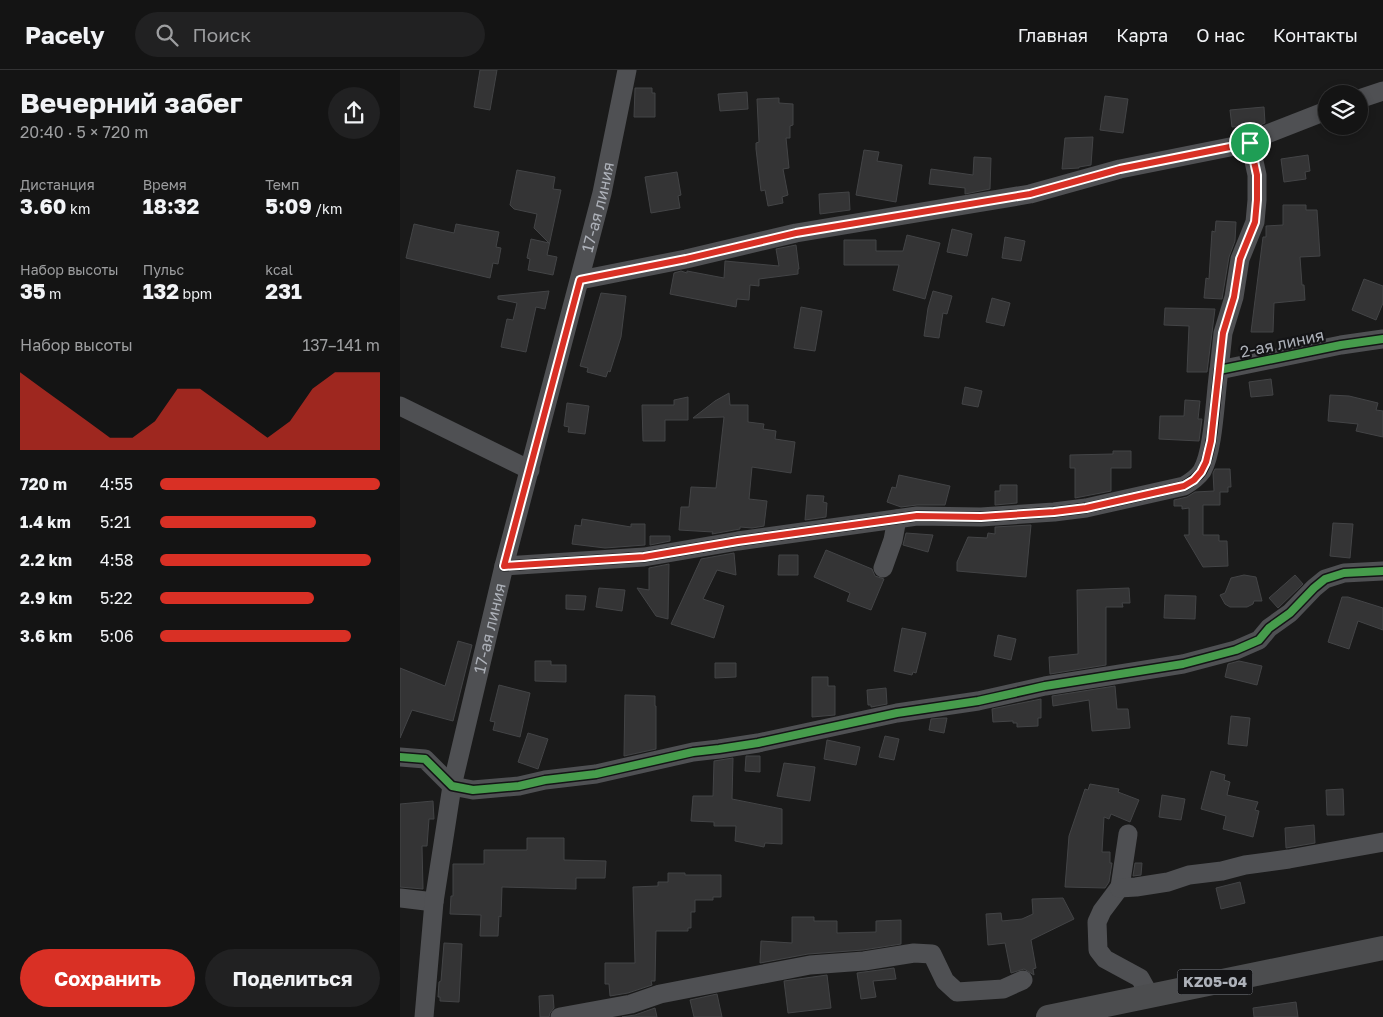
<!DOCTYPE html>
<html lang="ru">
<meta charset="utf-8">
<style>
:root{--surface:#141414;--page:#212122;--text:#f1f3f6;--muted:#9d9ea0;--line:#333334;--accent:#d93025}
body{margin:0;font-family:"Golos Text",sans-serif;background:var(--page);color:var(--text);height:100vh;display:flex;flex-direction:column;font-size:19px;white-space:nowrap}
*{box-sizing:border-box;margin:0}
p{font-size:16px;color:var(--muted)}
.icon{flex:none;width:28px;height:28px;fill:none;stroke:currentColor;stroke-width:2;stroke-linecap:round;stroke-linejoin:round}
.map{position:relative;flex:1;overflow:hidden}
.panel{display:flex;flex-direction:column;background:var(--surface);width:400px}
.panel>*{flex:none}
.fabs{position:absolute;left:918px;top:15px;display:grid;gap:10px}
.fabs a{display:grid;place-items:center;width:50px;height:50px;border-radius:50%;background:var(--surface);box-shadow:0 2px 8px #0003,0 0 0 1px var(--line);font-size:25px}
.pin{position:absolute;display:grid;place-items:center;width:42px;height:42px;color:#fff;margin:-21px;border:2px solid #fff;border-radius:50%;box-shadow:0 1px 5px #0007}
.round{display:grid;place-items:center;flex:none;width:52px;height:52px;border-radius:26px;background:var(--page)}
.headline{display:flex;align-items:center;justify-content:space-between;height:85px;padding:0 20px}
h1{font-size:28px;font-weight:700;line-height:38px}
.metrics{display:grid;grid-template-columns:repeat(3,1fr);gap:8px;height:85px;padding:5px 20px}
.metrics div{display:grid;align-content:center}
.metrics b{font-size:21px;font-weight:700}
.metrics small{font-size:14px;font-weight:400}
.metrics p{font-size:14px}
.chart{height:140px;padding:10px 20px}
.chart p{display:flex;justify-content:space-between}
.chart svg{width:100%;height:90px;margin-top:5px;fill:var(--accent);opacity:.7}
.primary-button{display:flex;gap:10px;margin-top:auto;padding:10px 20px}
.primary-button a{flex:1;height:58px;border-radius:30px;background:var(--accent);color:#fff;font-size:20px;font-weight:700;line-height:58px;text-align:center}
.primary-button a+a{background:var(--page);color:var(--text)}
ul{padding:0 20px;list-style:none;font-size:16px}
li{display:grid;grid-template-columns:80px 60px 1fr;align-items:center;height:38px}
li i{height:12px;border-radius:6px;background:var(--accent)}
header{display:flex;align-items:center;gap:30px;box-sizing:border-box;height:70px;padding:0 25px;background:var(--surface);border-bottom:1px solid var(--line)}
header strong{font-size:24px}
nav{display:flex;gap:28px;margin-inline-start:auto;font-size:18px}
.search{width:350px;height:45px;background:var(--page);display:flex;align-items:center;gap:12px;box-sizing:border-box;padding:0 18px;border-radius:28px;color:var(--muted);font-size:19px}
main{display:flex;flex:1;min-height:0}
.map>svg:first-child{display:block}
</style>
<header>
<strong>Pacely</strong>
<div class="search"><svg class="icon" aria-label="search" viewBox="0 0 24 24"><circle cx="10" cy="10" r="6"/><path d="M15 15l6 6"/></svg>Поиск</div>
<nav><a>Главная</a><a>Карта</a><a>О нас</a><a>Контакты</a></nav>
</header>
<main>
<section class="panel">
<div class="headline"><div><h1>Вечерний забег</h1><p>20:40 · 5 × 720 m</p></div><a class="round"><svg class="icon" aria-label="share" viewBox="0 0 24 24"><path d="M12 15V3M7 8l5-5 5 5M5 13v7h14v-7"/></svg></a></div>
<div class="metrics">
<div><p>Дистанция</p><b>3.60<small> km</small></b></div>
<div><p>Время</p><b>18:32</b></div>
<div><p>Темп</p><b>5:09<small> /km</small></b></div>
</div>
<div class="metrics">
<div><p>Набор высоты</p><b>35<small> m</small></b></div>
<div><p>Пульс</p><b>132<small> bpm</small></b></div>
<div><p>kcal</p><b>231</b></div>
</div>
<div class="chart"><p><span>Набор высоты</span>137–141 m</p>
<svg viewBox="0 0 160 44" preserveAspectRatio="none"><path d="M0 44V6L10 14L20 22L30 30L40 38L50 38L60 30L70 14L80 14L90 22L100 30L110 38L120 30L130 14L140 6L150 6L160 6V44z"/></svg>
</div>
<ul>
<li><b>720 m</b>4:55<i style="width:100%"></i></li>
<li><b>1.4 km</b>5:21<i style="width:71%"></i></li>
<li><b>2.2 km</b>4:58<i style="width:96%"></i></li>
<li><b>2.9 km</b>5:22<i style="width:70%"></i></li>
<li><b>3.6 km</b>5:06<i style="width:87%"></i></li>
</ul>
<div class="primary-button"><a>Сохранить</a><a>Поделиться</a></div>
</section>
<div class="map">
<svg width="983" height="947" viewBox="0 0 983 947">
<rect width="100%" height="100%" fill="#1a1a1a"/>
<!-- building -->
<path fill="#343435" stroke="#434446" d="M 80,0 L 97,0 L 90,40 L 74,37 Z
M 235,18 L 252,18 L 252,23 L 255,23 L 255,47 L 234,47 Z
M 347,22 L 348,39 L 320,41 L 318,24 Z
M 705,26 L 728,29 L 723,63 L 700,60 Z
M 379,28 L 379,33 L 393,34 L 393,55 L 390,56 L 390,68 L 386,68 L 389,98 L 383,99 L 388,125 L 382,127 L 383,133 L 368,136 L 365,120 L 361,121 L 356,79 L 356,73 L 359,72 L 357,29 Z
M 864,37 L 865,53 L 849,60 L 845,60 L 845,56 L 832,57 L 830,40 Z
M 693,67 L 691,95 L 679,97 L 679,98 L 662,99 L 665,68 Z
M 464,80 L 479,82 L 477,91 L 502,95 L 496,132 L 456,125 Z
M 908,85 L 910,101 L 905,102 L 906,109 L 884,112 L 881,89 Z
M 574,87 L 591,88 L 590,119 L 565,124 L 565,118 L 529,114 L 531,99 L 573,105 Z
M 117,100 L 155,107 L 153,119 L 161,120 L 147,185 L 157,187 L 153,205 L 128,200 L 130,189 L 127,188 L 131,169 L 149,173 L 134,158 L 137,144 L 114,139 L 110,135 Z
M 277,102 L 281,125 L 278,126 L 280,138 L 251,143 L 245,107 Z
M 449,122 L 450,140 L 420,144 L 419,124 Z
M 883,135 L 906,135 L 906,140 L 917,140 L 920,186 L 900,187 L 902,215 L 904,215 L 905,230 L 874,233 L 873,262 L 851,262 L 863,167 L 866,167 L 866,156 L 883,155 Z
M 816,151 L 836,152 L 835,171 L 829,187 L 822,229 L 804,228 L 806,208 L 809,209 L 812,161 L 815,162 Z
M 14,154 L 54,163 L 56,154 L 99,162 L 96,177 L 101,178 L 98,194 L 93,193 L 90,208 L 6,188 Z
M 552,159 L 572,164 L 567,186 L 547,182 Z
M 507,165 L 540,173 L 525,229 L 493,220 L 499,195 L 444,195 L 444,170 L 476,170 L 476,181 L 503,181 Z
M 605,167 L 625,171 L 621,191 L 602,188 Z
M 396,175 L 399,199 L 398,199 L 398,204 L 359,209 L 359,216 L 350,215 L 349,230 L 337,229 L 336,237 L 270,224 L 274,203 L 281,201 L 287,203 L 287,201 L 324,208 L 325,191 L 379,196 L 376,179 Z
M 964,209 L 983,216 L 983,233 L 976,250 L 952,240 Z
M 149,221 L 145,239 L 136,237 L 126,282 L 101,277 L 107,249 L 113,250 L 117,233 L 98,229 L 98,226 Z
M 533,221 L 552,226 L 547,244 L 543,243 L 539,268 L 524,266 L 528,238 Z
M 201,223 L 226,226 L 221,267 L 210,302 L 208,301 L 206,307 L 187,302 L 188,298 L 180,296 Z
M 592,228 L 610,233 L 604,256 L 586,252 Z
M 401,237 L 422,241 L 415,281 L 394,278 Z
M 765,238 L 815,239 L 807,302 L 787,302 L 789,256 L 764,255 Z
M 871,309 L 873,325 L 851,327 L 849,312 Z
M 565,317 L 582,321 L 578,337 L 562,334 Z
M 329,323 L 330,335 L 348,335 L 348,352 L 364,354 L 363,359 L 376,361 L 375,369 L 395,372 L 391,403 L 352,397 L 349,429 L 367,431 L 364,456 L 352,458 L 340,457 L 340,459 L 312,464 L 313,462 L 279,460 L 281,437 L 289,437 L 291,417 L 316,418 L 324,347 L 293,348 L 315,331 Z
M 930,325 L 949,326 L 978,333 L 976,340 L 983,341 L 983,367 L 956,361 L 958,354 L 928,351 Z
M 288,327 L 288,350 L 265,350 L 265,371 L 243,371 L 242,335 L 274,335 L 274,330 Z
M 785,330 L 800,331 L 798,349 L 802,349 L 799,371 L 759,369 L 760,346 L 784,346 Z
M 167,333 L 189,336 L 185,364 L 168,362 L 169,357 L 164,356 Z
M 713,381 L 731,381 L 731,398 L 711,398 L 711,421 L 675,428 L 675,398 L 670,398 L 670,385 L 713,384 Z
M 815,399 L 830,399 L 831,417 L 828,417 L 828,422 L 820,422 L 820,435 L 803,435 L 803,465 L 819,465 L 819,471 L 827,471 L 828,496 L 803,497 L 784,465 L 789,465 L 789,438 L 782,439 L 782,436 L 774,436 L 774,430 L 787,427 L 795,422 L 814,421 L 813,403 Z
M 499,405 L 550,416 L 545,435 L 517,435 L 501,437 L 487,432 L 492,417 L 496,418 Z
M 600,415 L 617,415 L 617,433 L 595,435 L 595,421 L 600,421 Z
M 407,425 L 424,426 L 423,432 L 427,433 L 426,447 L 405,450 Z
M 182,449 L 231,457 L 231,454 L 245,454 L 245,475 L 205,478 L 172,474 L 175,455 L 181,456 Z
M 933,453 L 953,454 L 950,488 L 930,486 Z
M 631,455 L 626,507 L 557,501 L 557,492 L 568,467 L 587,468 L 588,463 L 595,464 L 595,457 Z
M 506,463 L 533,465 L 528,482 L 503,475 Z
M 250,466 L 270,466 L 270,471 L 250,475 Z
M 426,480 L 472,499 L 475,506 L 484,509 L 471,540 L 447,531 L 450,523 L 414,507 Z
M 334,483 L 336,505 L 317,500 L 303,529 L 324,536 L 314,568 L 271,554 L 301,489 Z
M 379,485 L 398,485 L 398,505 L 378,505 Z
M 269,494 L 268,549 L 256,546 L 237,518 L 249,520 L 249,498 Z
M 844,505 L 856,507 L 862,531 L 854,531 L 853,534 L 847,537 L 830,537 L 825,534 L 820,525 L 825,523 L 831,508 Z
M 895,505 L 903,514 L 878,538 L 869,528 Z
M 199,518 L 225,520 L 222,541 L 196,537 Z
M 729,518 L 730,533 L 722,533 L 723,537 L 706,537 L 706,595 L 650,604 L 649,587 L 678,584 L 677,520 Z
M 166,525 L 186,526 L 184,540 L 166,539 Z
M 765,525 L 796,526 L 795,549 L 764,548 Z
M 942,527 L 948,527 L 983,538 L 983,560 L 958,551 L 949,579 L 928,572 Z
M 502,558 L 526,563 L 516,603 L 513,602 L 512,605 L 494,601 Z
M 598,565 L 616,569 L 611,590 L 594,586 Z
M 58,571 L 72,575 L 53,651 L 12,640 L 0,668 L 0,598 L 45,616 Z
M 135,591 L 151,591 L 151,595 L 166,595 L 166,612 L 135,611 Z
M 839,591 L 862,596 L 857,615 L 825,607 L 828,594 Z
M 315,593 L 336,593 L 336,607 L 315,608 Z
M 412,607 L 428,607 L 428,616 L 435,616 L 435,645 L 412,647 Z
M 99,615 L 130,623 L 120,667 L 93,660 L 95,652 L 90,651 Z
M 715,616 L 717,639 L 728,639 L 730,658 L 692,661 L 689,630 L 653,636 L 652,626 Z
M 486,618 L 487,634 L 471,637 L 471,635 L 468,635 L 467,620 Z
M 225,625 L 255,626 L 255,636 L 256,636 L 256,679 L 224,686 Z
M 641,629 L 641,648 L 638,648 L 638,656 L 617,657 L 617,653 L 613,653 L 613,651 L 593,652 L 592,639 Z
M 831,646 L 850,648 L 847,676 L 828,674 Z
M 543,648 L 547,648 L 544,663 L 529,660 L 531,649 Z
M 128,663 L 148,669 L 138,699 L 118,692 Z
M 485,666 L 499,669 L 494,690 L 479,687 Z
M 427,670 L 460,677 L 456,695 L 424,689 Z
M 346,686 L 360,686 L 360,702 L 345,701 Z
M 333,688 L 332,729 L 382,739 L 382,774 L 365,773 L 364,777 L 335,771 L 336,756 L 314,756 L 314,752 L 291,751 L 293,726 L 313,726 L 314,691 Z
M 384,693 L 415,697 L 410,731 L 377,726 Z
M 811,701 L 825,705 L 824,710 L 830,712 L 827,725 L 858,732 L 855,740 L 859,741 L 853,767 L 823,759 L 826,746 L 801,739 Z
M 690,714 L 719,719 L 718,722 L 739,730 L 730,752 L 711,744 L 709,749 L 704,747 L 702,782 L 710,782 L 710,793 L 712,793 L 709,812 L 705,818 L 665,817 L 669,766 L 685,719 L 688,720 Z
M 943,719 L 944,745 L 927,745 L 926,720 Z
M 762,725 L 785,729 L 781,750 L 759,747 Z
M 33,731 L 34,749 L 29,749 L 27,776 L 22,776 L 23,819 L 0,817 L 0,734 Z
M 914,755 L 915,773 L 886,778 L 885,758 Z
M 127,768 L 164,768 L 164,790 L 206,791 L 205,808 L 176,808 L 176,819 L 102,817 L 101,847 L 99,846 L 98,866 L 80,866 L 81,845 L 50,844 L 51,826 L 53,826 L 53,794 L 84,794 L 84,780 L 127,780 Z
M 735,793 L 742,793 L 741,805 L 733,806 Z
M 268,803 L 285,803 L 285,805 L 321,805 L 321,827 L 313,827 L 313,830 L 295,830 L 295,842 L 291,842 L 291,858 L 288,858 L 288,861 L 256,861 L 255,911 L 251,911 L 252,915 L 228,923 L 210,926 L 209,914 L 205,914 L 205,893 L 235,893 L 233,817 L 258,816 L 258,812 L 268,812 Z
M 840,812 L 845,833 L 821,839 L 816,818 Z
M 663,828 L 674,849 L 631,870 L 636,898 L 633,899 L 634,905 L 624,899 L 611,903 L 605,873 L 588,875 L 586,844 L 601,843 L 602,851 L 622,849 L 633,844 L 632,829 Z
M 392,847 L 414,847 L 414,851 L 437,851 L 437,863 L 476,862 L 476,851 L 501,850 L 501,874 L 463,880 L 408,884 L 360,893 L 361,871 L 392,873 Z
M 44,873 L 62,874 L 59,932 L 40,931 L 40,927 L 38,927 L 39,912 L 41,911 Z
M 494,898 L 496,909 L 473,911 L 476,927 L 461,929 L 457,903 Z
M 427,905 L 431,938 L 388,943 L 384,911 Z
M 317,924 L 322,947 L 294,947 L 290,930 Z
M 153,925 L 154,938 L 150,943 L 149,947 L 140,947 L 139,926 Z
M 896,932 L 898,947 L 854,947 L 853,938 Z
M 255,938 L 257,947 L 222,947 L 235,945 Z"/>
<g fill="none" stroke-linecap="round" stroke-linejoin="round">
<!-- minor -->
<g stroke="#4f5053" stroke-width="19">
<path d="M 959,29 L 983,21"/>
<path d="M 180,210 L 286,189 L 396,163 L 630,124 L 720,99 L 850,73 L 857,68 L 926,41"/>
<path d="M 819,300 L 823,263 L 834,227 L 840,189 L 855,152 L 857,130 L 857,105 L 850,73"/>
<path d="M 0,336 L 130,400"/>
<path d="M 104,496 L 244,487 L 338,471 L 517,446 L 581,447 L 654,442 L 686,438 L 784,416 C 791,412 797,408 802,401 C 814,380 815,326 819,300 L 941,275 L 983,269"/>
<path d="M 483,498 L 493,470 L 497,449"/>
<path d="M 0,687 L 25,689 L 52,716 L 73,720 L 119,716 L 145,710 L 196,704 L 293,682 L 319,679 L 358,673 L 497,643 L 578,631 L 645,616 L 783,594 L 836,580 L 859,570 L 869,558 L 890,543 L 914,518 L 925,509 L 944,503 L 983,501"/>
<path d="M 728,764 L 720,817 L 702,841 L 697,852 L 698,880 L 705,889 L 740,908 L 750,926"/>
<path d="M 719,818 L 736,817 L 768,812 L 789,805 L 822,801 L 845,795 L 889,789 L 983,772"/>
<path d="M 0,828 L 34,832"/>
<path id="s1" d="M 24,947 L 34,832 L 52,716 L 104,496 L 202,123 L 227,0"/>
<path d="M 160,947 L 231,934 L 260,924 L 410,895 L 464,891 L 514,883 L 532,884 L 545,911 L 557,922 L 603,919 L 623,910"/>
</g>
<!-- major -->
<path stroke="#4c4d4f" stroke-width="24" d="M 648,947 L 983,878"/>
<defs>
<path id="cycleway" d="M 104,496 L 244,487 L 338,471 L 517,446 L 581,447 L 654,442 L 686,438 L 784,416 C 791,412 797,408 802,401 C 814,380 815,326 819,300 L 941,275 L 983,269
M 0,687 L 25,689 L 52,716 L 73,720 L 119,716 L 145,710 L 196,704 L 293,682 L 319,679 L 358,673 L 497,643 L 578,631 L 645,616 L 783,594 L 836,580 L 859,570 L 869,558 L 890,543 L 914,518 L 925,509 L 944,503 L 983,501"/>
</defs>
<!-- cycleway casing -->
<use href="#cycleway" stroke="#141416" stroke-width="11"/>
<!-- cycleway -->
<use href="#cycleway" stroke="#469c4c" stroke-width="8"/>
</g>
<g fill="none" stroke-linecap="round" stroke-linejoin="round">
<defs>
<path id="route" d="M 850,73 L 857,105 L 857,130 L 855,152 L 840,189 L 834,227 L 823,263 L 811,371 L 806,392 L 801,402 L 794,410 L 784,416 L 686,438 L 654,442 L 581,447 L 517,446 L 338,471 L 244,487 L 104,496 L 180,210 L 286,189 L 396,163 L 630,124 L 720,99 Z"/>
</defs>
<!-- route casing -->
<use href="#route" stroke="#fff" stroke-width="10"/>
<!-- route -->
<use href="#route" stroke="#d93025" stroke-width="6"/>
</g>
<g text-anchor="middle" stroke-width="4.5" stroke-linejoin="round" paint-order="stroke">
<!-- shield labels -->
<rect fill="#141416" stroke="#7f8288" stroke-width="1" x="777.5" y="899.5" width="75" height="25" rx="4"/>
<g font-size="15" font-weight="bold" fill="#adb1b9">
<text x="815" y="917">KZ05-04</text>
</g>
<!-- street labels -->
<g font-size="16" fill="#adb1b9" stroke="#141416">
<text dy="6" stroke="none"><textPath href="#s1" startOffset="830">17-ая линия</textPath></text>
<text transform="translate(882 273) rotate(-12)" y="6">2-ая линия</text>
<text dy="6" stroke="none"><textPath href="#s1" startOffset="395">17-ая линия</textPath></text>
</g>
</g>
</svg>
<div class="fabs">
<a><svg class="icon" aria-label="layers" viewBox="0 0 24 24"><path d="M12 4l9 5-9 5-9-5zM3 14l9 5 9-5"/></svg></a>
</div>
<div class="pin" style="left:850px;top:73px;background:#1e9e55"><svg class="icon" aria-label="arrive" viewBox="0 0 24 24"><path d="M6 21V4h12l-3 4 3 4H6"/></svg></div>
</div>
</main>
